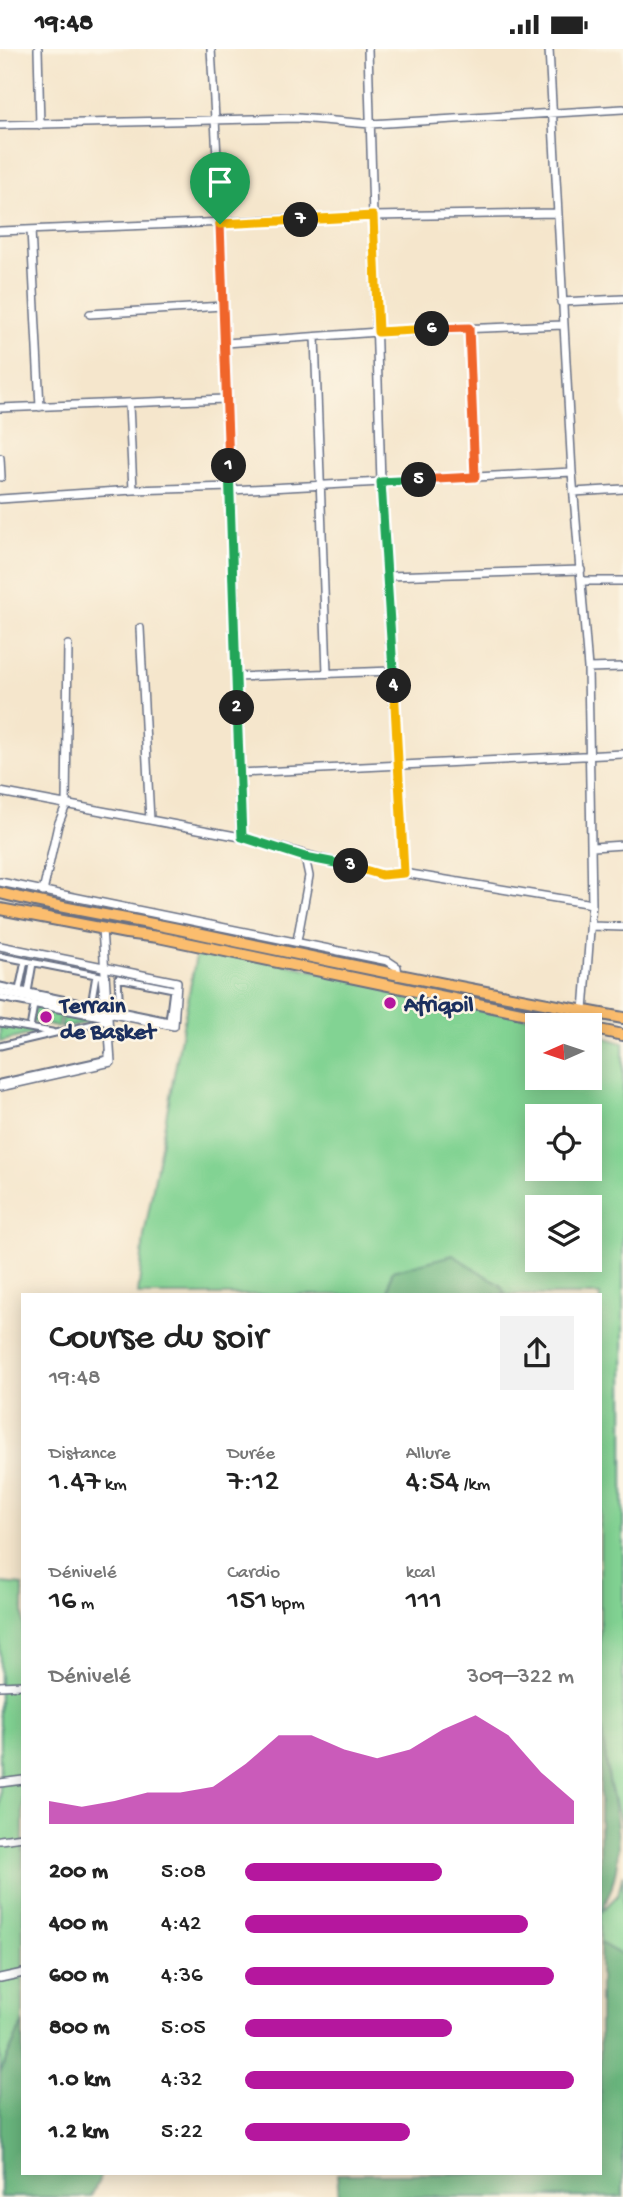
<!DOCTYPE html>
<html lang="fr">
<meta charset="utf-8">
<style>
:root{--surface:#fff;--page:#f2f2f2;--text:#222;--muted:#767676;--accent:#b5179e}
body{margin:0;font-family:"Gochi Hand",sans-serif;background:var(--page);color:var(--text);height:100vh;display:flex;flex-direction:column;font-size:26px;white-space:nowrap}
*{box-sizing:border-box;margin:0}
p{font-size:23px;color:var(--muted)}
.icon{flex:none;width:38px;height:38px;fill:none;stroke:currentColor;stroke-width:2;stroke-linecap:round;stroke-linejoin:round}
.map{position:relative;flex:1;overflow:hidden}
.panel{position:absolute;left:21px;top:1244px;width:581px;height:882px;display:flex;flex-direction:column;background:var(--surface);border-radius:0px;box-shadow:0 4px 18px #0003}
.panel>*{flex:none}
.needle{width:46px;rotate:267deg}
.controls{position:absolute;left:525px;top:964px;display:grid;gap:14px}
.controls a{display:grid;place-items:center;width:77px;height:77px;border-radius:0px;background:var(--surface);box-shadow:0 4px 18px #0003;font-size:35px}
.pin{position:absolute;display:grid;place-items:center;width:60px;height:60px;color:#fff;margin:-72px -30px;border-radius:50% 50% 50% 0;rotate:-45deg;box-shadow:0 0 7px #0007}
.pin .icon{rotate:45deg}
.km{position:absolute;width:35px;height:35px;margin:-18px;border-radius:50%;background:#222;color:#fff;font-size:19px;line-height:35px;text-align:center}
.round{display:grid;place-items:center;flex:none;width:74px;height:74px;border-radius:0px;background:var(--page)}
.summary{display:flex;align-items:center;justify-content:space-between;height:119px;padding:0 28px}
h1{font-size:38px;font-weight:600;line-height:52px}
.stats{display:grid;grid-template-columns:repeat(3,1fr);gap:10px;height:119px;padding:7px 28px}
.stats div{display:grid;align-content:center}
.stats b{font-size:30px;font-weight:600}
.stats small{font-size:19px;font-weight:400}
.stats p{font-size:19px}
.chart{height:196px;padding:14px 28px}
.chart p{display:flex;justify-content:space-between}
.chart svg{width:100%;height:126px;margin-top:7px;fill:var(--accent);opacity:.7}
ul{padding:0 28px;list-style:none;font-size:23px}
li{display:grid;grid-template-columns:112px 84px 1fr;align-items:center;height:52px}
li i{height:18px;border-radius:9px;background:var(--accent)}
.status{display:flex;justify-content:space-between;align-items:center;height:49px;padding:0 35px;background:var(--surface);direction:ltr}
.status svg{height:19px;fill:currentColor}
.map>svg:first-child{display:block}
</style>
<div class="status"><b>19:48</b><svg viewBox="0 0 49 12"><path d="M0 12V9h3v3zM5 12V6h3v6zM10 12V3h3v9zM15 12V0h3v12zM26 1h20v11H26zM47 4h2v5h-2z"/></svg></div>
<div class="map">
<svg width="623" height="2148" viewBox="0 0 623 2148">
<rect width="100%" height="100%" fill="#fcf5e5"/>
<filter id="ink" filterUnits="userSpaceOnUse"><feTurbulence type="fractalNoise" baseFrequency=".0143" numOctaves="2"/><feDisplacementMap in="SourceGraphic" scale="14" xChannelSelector="R" yChannelSelector="G"/><feConvolveMatrix kernelMatrix="1 2 1 2 8 2 1 2 1" color-interpolation-filters="sRGB"/></filter>
<filter id="wash" filterUnits="userSpaceOnUse"><feTurbulence type="fractalNoise" baseFrequency=".00686" numOctaves="4" result="noise"/><feDisplacementMap in="SourceGraphic" scale="28" xChannelSelector="R" yChannelSelector="G"/><feGaussianBlur stdDeviation="1.57" result="paint"/><feColorMatrix in="noise" values="0 0 0 0 0 0 0 0 0 0 0 0 0 0 0 0 0 1.4 0 .05"/><feComposite in="paint" operator="in"/></filter>
<g filter="url(#wash)">
<rect width="100%" height="100%" fill="#f5e6cc"/>
<!-- green -->
<path fill="#82d393" stroke="#4e8178" stroke-width="2" fill-rule="evenodd" d="M 198,896 L 563,976 L 537,976 L 537,1029 L 590,1029 L 590,984 L 623,994 L 623,1781 L 610,1737 L 600,1672 L 600,1246 L 506,1246 L 500,1236 L 392,1222 L 388,1246 L 138,1246 L 144,1187 ZM 537,1068 L 590,1068 L 590,1120 L 537,1120 ZM 537,1158 L 590,1158 L 590,1211 L 537,1211 Z
M 35,957 L 61,962 L 58,978 L 32,973 Z
M 64,962 L 96,968 L 96,972 L 61,979 Z
M 0,975 L 39,983 L 0,993 Z
M 0,1534 L 23,1536 L 23,1973 L 0,2024 Z
M 623,1825 L 623,1907 L 600,1894 L 600,1864 L 618,1846 Z"/>
<!-- forest -->
<path fill="#69b57d" stroke="#42726e" stroke-width="2" d="M 453,1206 L 500,1236 L 506,1246 L 388,1246 L 392,1222 Z
M 600,1672 C 604,1693 606,1716 610,1737 C 621,1785 623,1824 600,1864 Z
M 600,1894 L 623,1907 L 623,2148 L 339,2148 L 337,2125 L 600,2124 Z
M 23,1973 L 23,2124 L 102,2125 L 91,2148 L 0,2148 L 0,2024 Z"/>
</g>
<g filter="url(#ink)">
<g fill="none" stroke-linecap="round" stroke-linejoin="round">
<defs>
<path id="pedestrian" d="M 0,907 L 101,927 L 104,959 L 0,937
M 118,929 L 173,940 L 169,972 L 120,962 Z
M 19,941 L 25,912
M 28,943 L 33,914
M 0,949 L 106,969 L 106,974
M 91,956 L 96,926
M 0,974 L 52,983
M 30,979 L 34,956
M 0,997 L 106,972
M 0,1034 L 108,1010 L 108,1005"/>
<path id="minor" d="M 38,0 L 40,76
M 211,0 C 227,263 232,525 241,788
M 368,0 L 381,433 L 404,824
M 549,0 L 572,423 L 588,619 L 592,855 L 584,962
M 0,76 L 298,69 L 370,75 L 623,60
M 31,181 L 40,358
M 0,182 L 373,167 L 556,164
M 561,253 L 623,250
M 90,265 L 223,257
M 469,279 L 475,428
M 315,288 L 327,624
M 226,294 L 378,283 L 563,276
M 0,359 L 225,350
M 0,409 L 1,428
M 133,441 L 231,438
M 231,441 L 572,423
M 574,443 L 623,440
M 0,450 L 133,441 L 129,356
M 388,527 L 581,521
M 582,532 L 623,532
M 140,579 L 150,771
M 588,619 L 623,618
M 236,628 L 392,622
M 239,724 L 623,705
M 0,743 L 241,788 L 382,826 L 404,824 L 592,855
M 593,798 L 623,796
M 0,833 L 388,912 L 397,918 L 398,927
M 43,843 L 58,776 L 66,756 L 68,596
M 591,877 L 623,878
M 297,892 L 309,827 L 305,808
M 0,897 L 177,933 L 174,977 L 0,943
M 0,1038 L 111,1013 L 102,880
M 0,1637 L 23,1636
M 0,1734 L 23,1731
M 0,1791 L 23,1788
M 0,1929 L 23,1924"/>
<path id="primary" d="M 0,844 C 67,861 135,870 202,885 C 342,915 482,943 623,969
M 0,860 L 126,884 L 158,888 L 579,976
M 590,979 L 623,986"/>
</defs>
<!-- pedestrian casing -->
<use href="#pedestrian" stroke="#676f84" stroke-width="9"/>
<!-- minor casing -->
<use href="#minor" stroke="#676f84" stroke-width="10"/>
<!-- primary casing -->
<use href="#primary" stroke="#676f84" stroke-width="14"/>
<!-- pedestrian -->
<use href="#pedestrian" stroke="#fff" stroke-width="5"/>
<!-- minor -->
<use href="#minor" stroke="#fff" stroke-width="7"/>
<!-- primary -->
<use href="#primary" stroke="#fbbd6e" stroke-width="10"/>
</g>
</g>
<g fill="none" stroke-linecap="round" stroke-linejoin="round" filter="url(#ink)">
<defs>
<path id="split-1" d="M 220,175 L 229,417"/>
<path id="split-2" d="M 229,417 L 237,659"/>
<path id="split-3" d="M 237,659 L 242,788 L 305,808 L 351,817"/>
<path id="split-4" d="M 351,817 L 382,826 L 404,824 L 394,637"/>
<path id="split-5" d="M 394,637 L 381,433 L 419,431"/>
<path id="split-6" d="M 419,431 L 475,428 L 469,279 L 432,280"/>
<path id="split-7" d="M 301,171 L 373,167 L 378,283 L 432,280"/>
<path id="split-8" d="M 220,175 L 301,171"/>
</defs>
<!-- split-1 casing -->
<use href="#split-1" stroke="#fff" stroke-width="14"/>
<!-- split-2 casing -->
<use href="#split-2" stroke="#fff" stroke-width="14"/>
<!-- split-3 casing -->
<use href="#split-3" stroke="#fff" stroke-width="14"/>
<!-- split-4 casing -->
<use href="#split-4" stroke="#fff" stroke-width="14"/>
<!-- split-5 casing -->
<use href="#split-5" stroke="#fff" stroke-width="14"/>
<!-- split-6 casing -->
<use href="#split-6" stroke="#fff" stroke-width="14"/>
<!-- split-7 casing -->
<use href="#split-7" stroke="#fff" stroke-width="14"/>
<!-- split-8 casing -->
<use href="#split-8" stroke="#fff" stroke-width="14"/>
<!-- split-1 -->
<use href="#split-1" stroke="#f0652b" stroke-width="9"/>
<!-- split-2 -->
<use href="#split-2" stroke="#22a559" stroke-width="9"/>
<!-- split-3 -->
<use href="#split-3" stroke="#22a559" stroke-width="9"/>
<!-- split-4 -->
<use href="#split-4" stroke="#f5b400" stroke-width="9"/>
<!-- split-5 -->
<use href="#split-5" stroke="#22a559" stroke-width="9"/>
<!-- split-6 -->
<use href="#split-6" stroke="#f0652b" stroke-width="9"/>
<!-- split-7 -->
<use href="#split-7" stroke="#f5b400" stroke-width="9"/>
<!-- split-8 -->
<use href="#split-8" stroke="#f5b400" stroke-width="9"/>
</g>
<!-- markers -->
<g fill="#b5179e" stroke="#fcf5e5" stroke-width="2.5">
<circle cx="390" cy="954" r="7"/>
<circle cx="46" cy="968" r="7"/>
</g>
<g text-anchor="middle" stroke-width="5" stroke-linejoin="round" paint-order="stroke">
<!-- poi labels -->
<g font-size="23" font-weight="bold" fill="#1b2f5e" stroke="#fcf5e5" text-anchor="start">
<text x="404" y="962">Afriqoil</text>
<text x="60" y="963">Terrain<tspan x="60" dy="26">de Basket</tspan></text>
</g>
</g>
</svg>
<div class="controls">
<a><svg class="needle" viewBox="-14 -14 28 28"><path d="M0-13l5 13h-10z" fill="#e53935"/><path d="M0 13l5-13h-10z" fill="#767676"/></svg></a>
<a><svg class="icon" aria-label="locate" viewBox="0 0 24 24"><circle cx="12" cy="12" r="6"/><path d="M12 2v4M12 18v4M2 12h4M18 12h4"/></svg></a>
<a><svg class="icon" aria-label="layers" viewBox="0 0 24 24"><path d="M12 4l9 5-9 5-9-5zM3 14l9 5 9-5"/></svg></a>
</div>
<div class="pin" style="left:220px;top:175px;background:#1e9e55"><svg class="icon" aria-label="arrive" viewBox="0 0 24 24"><path d="M6 21V4h12l-3 4 3 4H6"/></svg></div>
<b class="km" style="left:229px;top:417px">1</b>
<b class="km" style="left:237px;top:659px">2</b>
<b class="km" style="left:351px;top:817px">3</b>
<b class="km" style="left:394px;top:637px">4</b>
<b class="km" style="left:419px;top:431px">5</b>
<b class="km" style="left:432px;top:280px">6</b>
<b class="km" style="left:301px;top:171px">7</b>
<section class="panel">
<div class="summary"><div><h1>Course du soir</h1><p>19:48</p></div><a class="round"><svg class="icon" aria-label="share" viewBox="0 0 24 24"><path d="M12 15V3M7 8l5-5 5 5M5 13v7h14v-7"/></svg></a></div>
<div class="stats">
<div><p>Distance</p><b>1.47<small> km</small></b></div>
<div><p>Durée</p><b>7:12</b></div>
<div><p>Allure</p><b>4:54<small> /km</small></b></div>
</div>
<div class="stats">
<div><p>Dénivelé</p><b>16<small> m</small></b></div>
<div><p>Cardio</p><b>151<small> bpm</small></b></div>
<div><p>kcal</p><b>111</b></div>
</div>
<div class="chart"><p><span>Dénivelé</span>309–322 m</p>
<svg viewBox="0 0 160 44" preserveAspectRatio="none"><path d="M0 44V36L10 38L20 36L30 33L40 33L50 31L60 23L70 13L80 13L90 18L100 21L110 18L120 11L130 6L140 13L150 26L160 36V44z"/></svg>
</div>
<ul>
<li><b>200 m</b>5:08<i style="width:60%"></i></li>
<li><b>400 m</b>4:42<i style="width:86%"></i></li>
<li><b>600 m</b>4:36<i style="width:94%"></i></li>
<li><b>800 m</b>5:05<i style="width:63%"></i></li>
<li><b>1.0 km</b>4:32<i style="width:100%"></i></li>
<li><b>1.2 km</b>5:22<i style="width:50%"></i></li>
</ul>
</section>
</div>
